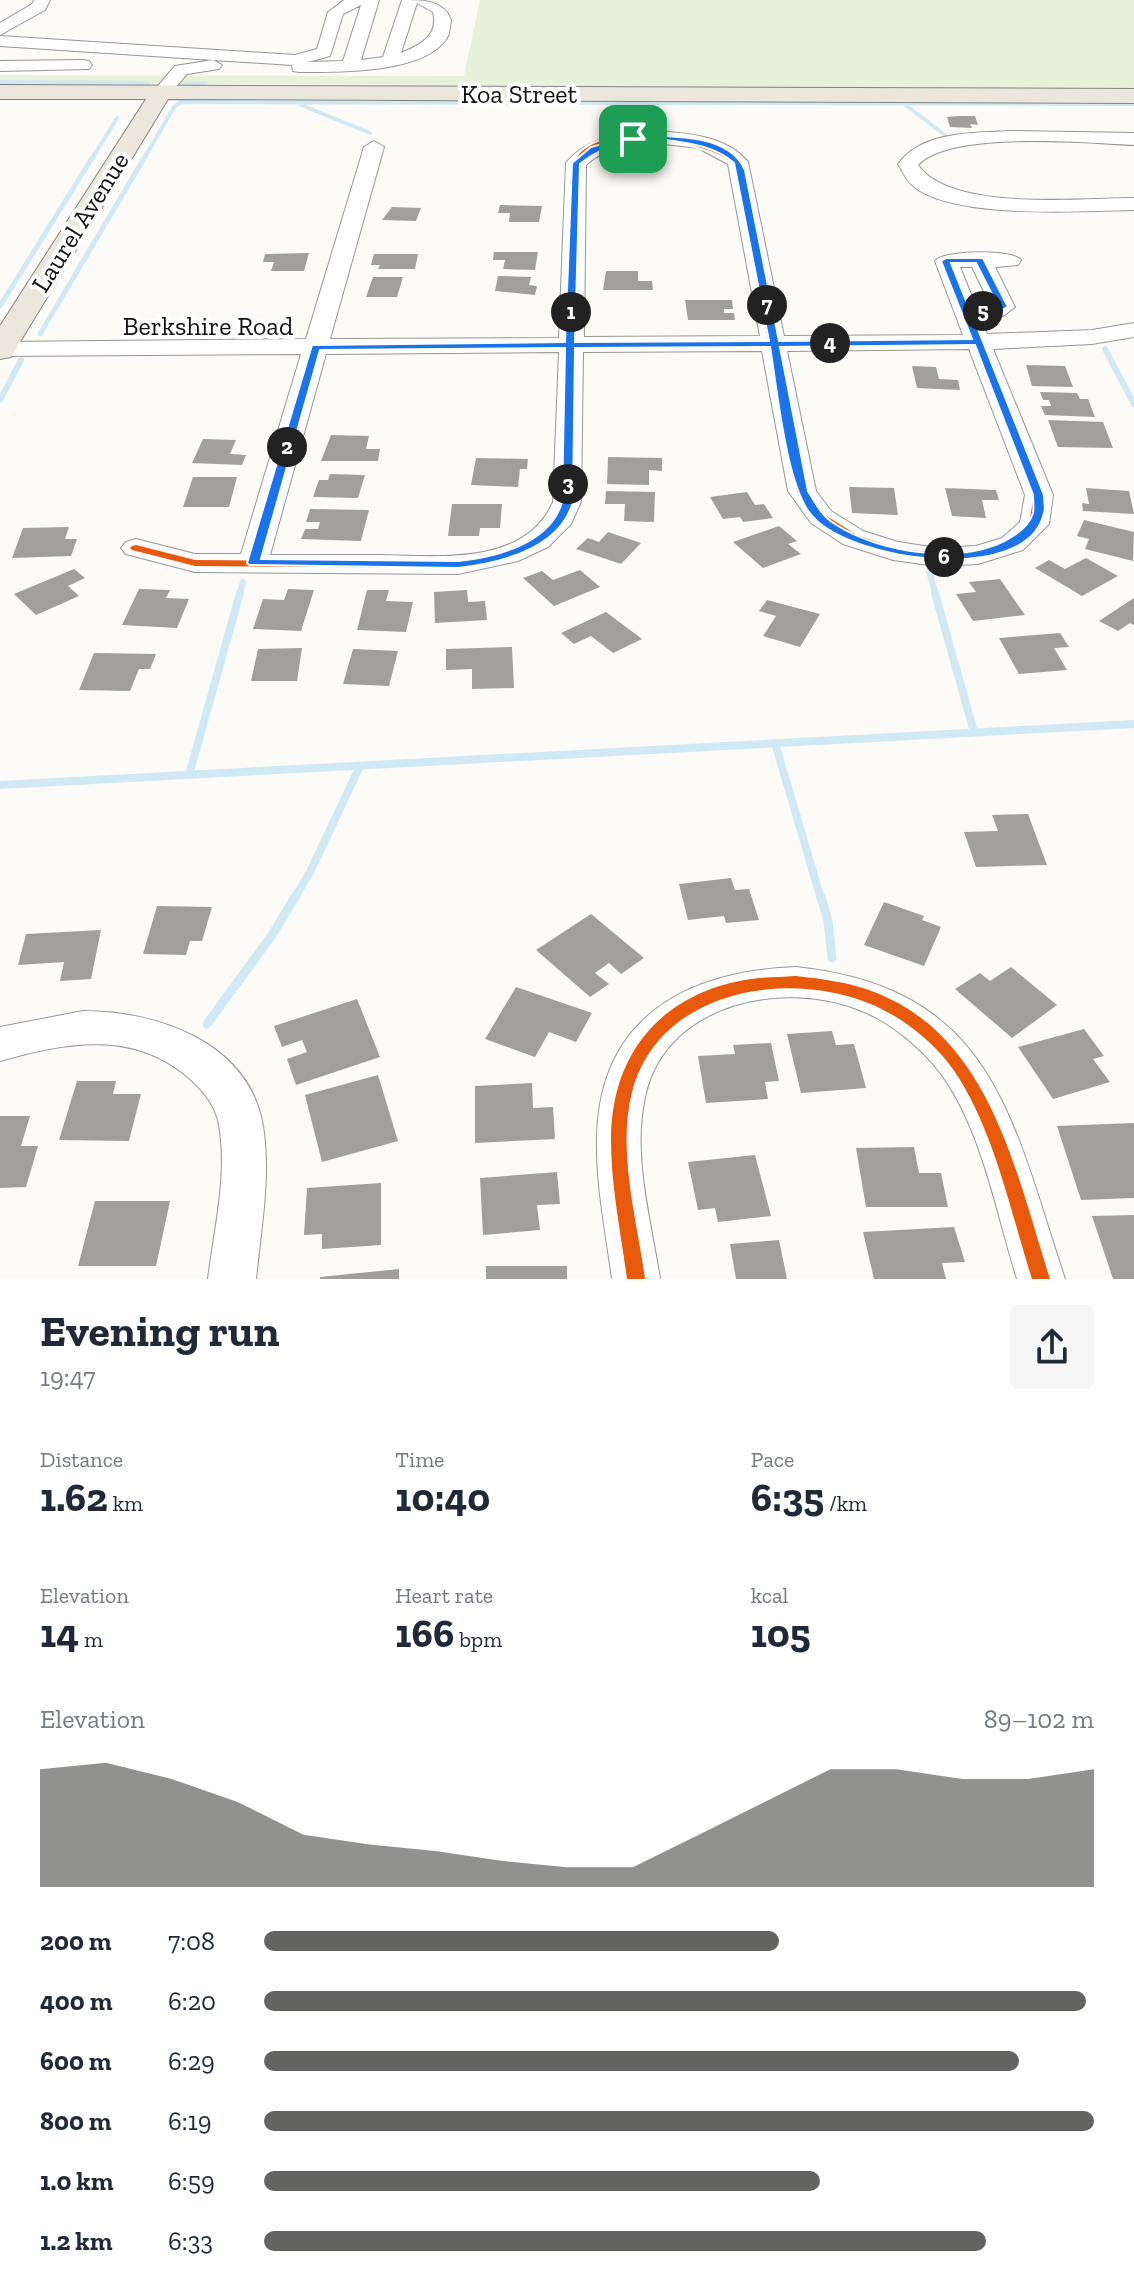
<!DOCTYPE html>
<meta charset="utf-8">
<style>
:root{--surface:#fff;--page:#f6f6f7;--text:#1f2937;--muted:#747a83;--accent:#636362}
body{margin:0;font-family:"Zilla Slab",serif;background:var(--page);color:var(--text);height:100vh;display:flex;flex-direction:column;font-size:30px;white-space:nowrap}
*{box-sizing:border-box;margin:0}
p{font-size:26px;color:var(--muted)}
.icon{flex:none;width:44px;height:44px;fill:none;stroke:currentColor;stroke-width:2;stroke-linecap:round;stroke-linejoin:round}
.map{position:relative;height:1279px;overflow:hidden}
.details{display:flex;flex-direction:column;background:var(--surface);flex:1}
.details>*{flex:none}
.pin{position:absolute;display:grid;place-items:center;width:68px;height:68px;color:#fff;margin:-34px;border-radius:16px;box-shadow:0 4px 12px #0006}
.km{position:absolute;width:40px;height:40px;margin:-20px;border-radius:50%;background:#222;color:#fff;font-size:22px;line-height:40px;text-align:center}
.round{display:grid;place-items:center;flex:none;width:84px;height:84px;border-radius:8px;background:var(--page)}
.headline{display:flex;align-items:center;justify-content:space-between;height:136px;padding:0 40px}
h1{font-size:44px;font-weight:700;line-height:60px}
.metrics{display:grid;grid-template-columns:repeat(3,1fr);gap:12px;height:136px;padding:8px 40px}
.metrics div{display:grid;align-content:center}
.metrics b{font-size:40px;font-weight:700}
.metrics small{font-size:22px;font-weight:400}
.metrics p{font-size:22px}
.chart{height:224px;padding:16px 40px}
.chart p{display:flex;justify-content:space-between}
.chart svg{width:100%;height:144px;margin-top:8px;fill:var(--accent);opacity:.7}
ul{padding:0 40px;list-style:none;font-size:26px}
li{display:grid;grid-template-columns:128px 96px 1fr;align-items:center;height:60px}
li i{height:20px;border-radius:10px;background:var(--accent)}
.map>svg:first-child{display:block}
</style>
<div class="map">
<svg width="1134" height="1279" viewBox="0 0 1134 1279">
<rect width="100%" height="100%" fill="#fcfbf7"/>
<!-- green -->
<path fill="#e8f1d9" d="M 480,0 L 1134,0 L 1134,90 L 278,84 L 0,85 L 0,75 L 464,76 Z"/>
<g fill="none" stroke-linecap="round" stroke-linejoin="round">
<!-- stream-far4 -->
<path stroke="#d0e9f4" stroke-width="4" d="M 0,82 L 148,83
M 175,83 L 206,83
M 301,101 L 301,105 L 370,133
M 651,102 L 653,132
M 903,103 L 945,135
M 93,157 L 117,118
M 145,157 L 174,107 L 181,102 L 1134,104"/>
<!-- stream-far3 -->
<path stroke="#d0e9f4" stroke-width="5" d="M 0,306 L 94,155
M 40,334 L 146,155"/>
<!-- stream-far2 -->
<path stroke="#d0e9f4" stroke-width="6" d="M 1105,349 L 1134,404
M 0,400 L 21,360
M 929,571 L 936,595
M 239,595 L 243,582"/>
<!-- stream-far1 -->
<path stroke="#d0e9f4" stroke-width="8" d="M 935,593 L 974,732
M 775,743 L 821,899
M 189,775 L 240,593
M 0,785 L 1134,724
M 294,899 L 310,872 L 360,766"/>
<!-- stream -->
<path stroke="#d0e9f4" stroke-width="9" d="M 821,897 L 828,921 L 832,958
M 207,1024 L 272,935 L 295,897"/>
</g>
<!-- building -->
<path fill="#a09f9c" d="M 959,116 L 975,116 L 978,125 L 970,124 L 972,128 L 950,127 L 947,117 Z
M 500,205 L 542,206 L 539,222 L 509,222 L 510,213 L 498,213 Z
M 392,207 L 421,208 L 416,221 L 382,220 Z
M 494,252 L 538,252 L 535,270 L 503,269 L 505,260 L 493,260 Z
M 309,253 L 304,271 L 271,271 L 274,262 L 263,262 L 265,254 Z
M 374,254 L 418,254 L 415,269 L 378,269 L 380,265 L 371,265 Z
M 606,271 L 638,271 L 638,281 L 652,281 L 653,290 L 603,290 Z
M 498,276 L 531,277 L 529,285 L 537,286 L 535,295 L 495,291 Z
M 373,277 L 403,277 L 397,297 L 366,297 Z
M 685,300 L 732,300 L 733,309 L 724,309 L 724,313 L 734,313 L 735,320 L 688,320 Z
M 1026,365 L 1065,366 L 1073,387 L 1032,386 Z
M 912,366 L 936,367 L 939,379 L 958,380 L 960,390 L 917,388 Z
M 1040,392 L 1077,393 L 1080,399 L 1088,399 L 1095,417 L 1045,415 L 1041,406 L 1051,406 L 1049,400 L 1043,400 Z
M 1048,420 L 1103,422 L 1113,448 L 1058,447 Z
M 331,435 L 369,436 L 366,449 L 380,449 L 378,461 L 321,461 Z
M 203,439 L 236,440 L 230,454 L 246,455 L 242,465 L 192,463 Z
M 608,457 L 662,458 L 662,471 L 649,470 L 649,485 L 607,484 Z
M 476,458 L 528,459 L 527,469 L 520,469 L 518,487 L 471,485 Z
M 330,474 L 365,475 L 358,498 L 313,497 L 319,480 L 328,480 Z
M 193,477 L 237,477 L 229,507 L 183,507 Z
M 849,487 L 894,488 L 898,515 L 852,513 Z
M 945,488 L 996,490 L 999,500 L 982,500 L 986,518 L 952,516 Z
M 1086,488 L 1129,491 L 1134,514 L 1083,511 L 1082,503 L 1089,504 Z
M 606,491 L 655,492 L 654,522 L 624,521 L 625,504 L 605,504 Z
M 747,492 L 755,505 L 764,504 L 773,518 L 743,522 L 740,517 L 723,519 L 710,497 Z
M 452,504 L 502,504 L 500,528 L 480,528 L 479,536 L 448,536 Z
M 310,509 L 369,510 L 361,541 L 301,539 L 305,529 L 318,529 L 320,522 L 306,522 Z
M 1084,520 L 1134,532 L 1133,561 L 1085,549 L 1089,539 L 1077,536 Z
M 779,526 L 797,541 L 788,544 L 801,554 L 763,568 L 733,542 Z
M 69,527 L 65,539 L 77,539 L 71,556 L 12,558 L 23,528 Z
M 608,532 L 641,543 L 621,564 L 576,549 L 588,538 L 599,542 Z
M 1086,558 L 1118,576 L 1082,596 L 1035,568 L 1049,560 L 1065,569 Z
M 74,569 L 85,578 L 68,586 L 79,596 L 36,615 L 14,594 Z
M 580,570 L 600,587 L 554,606 L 523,578 L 542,571 L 553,580 Z
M 1000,579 L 1025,615 L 973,621 L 956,594 L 976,592 L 969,582 Z
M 139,589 L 170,590 L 166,598 L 189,599 L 177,628 L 122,625 Z
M 288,589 L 314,590 L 301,631 L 253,629 L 263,599 L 284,600 Z
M 367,590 L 389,590 L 386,601 L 413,602 L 406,632 L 357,630 Z
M 467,590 L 468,602 L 485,601 L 487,620 L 435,623 L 434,592 Z
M 1134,598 L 1134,625 L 1130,623 L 1118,631 L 1099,621 Z
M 767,600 L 820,614 L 800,647 L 763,636 L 776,616 L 759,611 Z
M 606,612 L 642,639 L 613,653 L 591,636 L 574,644 L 561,633 Z
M 1060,633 L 1069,647 L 1054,648 L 1067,670 L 1019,674 L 999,638 Z
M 512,647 L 514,688 L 472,689 L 472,669 L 446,670 L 446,649 Z
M 302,648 L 297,681 L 251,681 L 258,649 Z
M 353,649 L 398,651 L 389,686 L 343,684 Z
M 94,653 L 156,654 L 150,669 L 139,669 L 130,691 L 79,690 Z
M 1028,814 L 1047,865 L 976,867 L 964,832 L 998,831 L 992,815 Z
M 731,878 L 735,890 L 749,889 L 759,920 L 726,923 L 724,916 L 688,920 L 679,884 Z
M 884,902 L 924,916 L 922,920 L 941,927 L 924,966 L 864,945 Z
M 157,906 L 212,907 L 202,941 L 190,941 L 186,955 L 143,954 Z
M 591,914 L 644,958 L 621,974 L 609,963 L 595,973 L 609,984 L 590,997 L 536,950 Z
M 101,930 L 91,979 L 60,981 L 64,962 L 18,965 L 26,934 Z
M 1011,967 L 1057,1005 L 1012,1038 L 955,989 L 980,973 L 990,981 Z
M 516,987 L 592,1013 L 576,1042 L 549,1032 L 535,1057 L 485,1039 Z
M 357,999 L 380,1057 L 296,1085 L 287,1059 L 307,1052 L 302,1040 L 282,1047 L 274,1026 Z
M 1084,1029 L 1104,1056 L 1093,1059 L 1110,1082 L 1053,1099 L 1018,1047 Z
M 832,1031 L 836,1045 L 854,1044 L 866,1088 L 801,1093 L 787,1034 Z
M 771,1043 L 779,1081 L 765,1082 L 768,1099 L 706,1103 L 698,1056 L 735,1054 L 733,1045 Z
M 378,1075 L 398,1141 L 322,1162 L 305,1095 Z
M 77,1081 L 116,1081 L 113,1094 L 141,1094 L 129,1141 L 59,1140 Z
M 532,1083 L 533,1108 L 553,1107 L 555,1139 L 475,1143 L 475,1086 Z
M 0,1116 L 30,1116 L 21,1146 L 38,1146 L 26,1187 L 0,1188 Z
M 1134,1123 L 1134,1198 L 1081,1200 L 1057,1126 Z
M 914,1147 L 919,1173 L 941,1173 L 948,1207 L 866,1207 L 856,1148 Z
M 755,1155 L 771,1216 L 718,1222 L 715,1208 L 698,1210 L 688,1162 Z
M 557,1172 L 560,1204 L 537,1205 L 540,1230 L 483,1235 L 480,1178 Z
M 381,1183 L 381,1245 L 322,1249 L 322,1234 L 304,1235 L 307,1188 Z
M 95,1201 L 170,1201 L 156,1266 L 78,1266 Z
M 1134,1215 L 1134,1279 L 1113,1279 L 1092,1216 Z
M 954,1227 L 965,1262 L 942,1263 L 946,1279 L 874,1279 L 863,1232 Z
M 779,1240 L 787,1279 L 736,1279 L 730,1244 Z
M 486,1266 L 567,1266 L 567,1279 L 486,1279 Z
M 399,1269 L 399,1279 L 320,1279 L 320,1277 Z"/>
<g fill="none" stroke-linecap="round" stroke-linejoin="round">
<defs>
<path id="minor" d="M 34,0 L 50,0 L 45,10 L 0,35 L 0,23 L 32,4 Z
M 344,0 L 379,0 L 361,60 L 383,57 L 402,0 C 423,0 444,0 451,20 C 450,26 450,33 447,38 C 425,74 336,72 299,72 L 293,71 L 292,65 L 213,60 L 222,65 L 219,69 L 187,74 L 167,97 L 161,98 L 152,93 L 175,66 L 213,60 L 0,46 L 0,36 L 295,55 L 317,49 L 328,12 ZM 417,3 L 433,12 C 439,36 420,45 401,53 ZM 361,5 L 343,61 L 308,62 L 330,56 L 343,14 Z
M 83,60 L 89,61 L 92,65 L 89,69 L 0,71 L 0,61 Z
M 656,131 C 687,133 727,136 748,162 L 784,336 L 963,335 L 935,261 C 943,250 1013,249 1021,260 L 1018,265 L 995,267 L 1015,307 L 1003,316 L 981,318 L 987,334 L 1092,330 L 1134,323 L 1134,337 L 1092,344 L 993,349 L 1053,495 L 1049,524 L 1023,550 L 978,564 L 937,566 L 893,560 L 843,544 L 811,523 L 788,491 L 762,351 L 583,352 L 581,502 L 571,524 L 548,547 L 518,561 L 458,574 L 195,572 L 126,554 L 121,548 L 126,542 L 136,539 L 195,554 L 241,554 L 301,354 L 0,356 L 1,342 L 306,339 L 364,147 L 374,141 L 384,147 L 330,339 L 559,338 L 566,163 C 587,136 624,133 656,131 ZM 656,143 L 698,148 L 728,164 L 760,336 L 584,337 L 586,165 C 606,147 629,144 656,143 ZM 960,267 L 972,267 L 990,304 L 975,304 ZM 969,349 L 1025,495 L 1020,522 L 1002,538 L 976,546 L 937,548 L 898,542 L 863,531 L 831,511 L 816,491 L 787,351 ZM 559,352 L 553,502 C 525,566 439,556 382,555 C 345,555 307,555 270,555 L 326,354 Z
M 1011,131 L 1134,133 L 1134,145 C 1087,143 950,130 918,165 C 951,212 1081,198 1134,198 L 1134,210 C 1083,211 950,220 912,185 C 906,180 902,170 898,164 C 922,131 973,133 1011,131 Z
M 796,967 C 994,988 1011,1117 1065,1279 L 1017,1279 C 996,1212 980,1119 934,1065 C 915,1043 889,1022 862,1011 C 785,979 668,1002 646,1093 C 631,1153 651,1219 660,1279 L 612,1279 C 606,1233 596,1186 597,1140 C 598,1018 686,971 796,967 Z
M 83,1011 C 157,1011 249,1042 263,1126 C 271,1176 261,1229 256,1279 L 208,1279 C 214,1229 229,1171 218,1120 C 214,1104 203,1091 191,1080 C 135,1029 67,1042 0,1061 L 0,1027 Z"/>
<path id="major" d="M 0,85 L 1134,89 L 1134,103 L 168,99 L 15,350 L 11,357 L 0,359 L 0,326 L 146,99 L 0,99 Z"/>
</defs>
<!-- minor casing -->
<use href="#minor" stroke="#979695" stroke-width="2"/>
<!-- major casing -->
<use href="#major" stroke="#848482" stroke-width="2"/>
<!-- minor -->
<use href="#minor" fill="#fffefe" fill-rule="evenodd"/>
<!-- major -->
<use href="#major" fill="#ece7dc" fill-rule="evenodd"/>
<defs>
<path id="cycleway" d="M 650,135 C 682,138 717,141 742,162 L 807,491 L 825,515 L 857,535 L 895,548 L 937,553 L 977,551 L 1008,542 L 1029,523 L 1034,495 L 973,342 L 978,339 L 983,342 L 1044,495 L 1040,524 L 1016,547 L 978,558 L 937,560 L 889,553 L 849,540 L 817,520 L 797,491 L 734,163 C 701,140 625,127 589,154 C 584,157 582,163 579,169 L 572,502 L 564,520 L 555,532 L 542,543 L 511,557 L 458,568 L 195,566 L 132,550 L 130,548 L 132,546 L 136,545 L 195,560 L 458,562 L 503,552 L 534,538 L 547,528 L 555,517 L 562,502 L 571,169 C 574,164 577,156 581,152 C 599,136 628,136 650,135 Z
M 796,976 C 822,979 849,982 874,992 C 991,1036 1016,1174 1050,1279 L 1032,1279 C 1010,1210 991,1116 946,1060 C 926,1036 897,1014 868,1003 C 782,969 658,992 632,1092 C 617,1152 637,1219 645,1279 L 627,1279 C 621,1233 611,1187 611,1140 C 611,1048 668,988 759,978 C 771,977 784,977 796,976 Z"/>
</defs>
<!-- cycleway casing -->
<use href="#cycleway" stroke="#fff" stroke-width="5"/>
<!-- cycleway -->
<use href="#cycleway" fill="#e8590c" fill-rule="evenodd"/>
</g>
<!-- route -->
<path fill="#1a73e8" stroke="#fff" stroke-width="2" fill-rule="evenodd" d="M 633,136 C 667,136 729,132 745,170 L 779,341 L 972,339 L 941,261 L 946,258 L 983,258 L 1008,307 L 995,314 L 972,314 L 1044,495 C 1044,500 1046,508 1044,513 C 1028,587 850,561 812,516 C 786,487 777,388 770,347 L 575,348 L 573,502 C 560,549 500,563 458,568 L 249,565 L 247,563 L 312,345 L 565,342 L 572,163 L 591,147 ZM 667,140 C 692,144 714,146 734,163 L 769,341 L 575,342 L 580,164 C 606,142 634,141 667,140 ZM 951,263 L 976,263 L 998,306 L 969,308 ZM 975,345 L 1033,495 C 1033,500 1034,508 1033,513 C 1030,523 1021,531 1013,536 C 968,567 879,553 835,524 C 822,516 816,504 808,491 L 780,347 ZM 565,348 L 562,502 C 550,544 495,557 458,561 L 261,559 L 320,350 Z"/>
<g text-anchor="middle" stroke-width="8" stroke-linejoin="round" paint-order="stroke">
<!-- far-street labels -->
<g font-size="26" fill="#111" stroke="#fff">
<text x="519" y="103">Koa Street</text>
<text transform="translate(80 222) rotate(-58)" y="9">Laurel Avenue</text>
<text x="208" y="335">Berkshire Road</text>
</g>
</g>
</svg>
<div class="pin" style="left:633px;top:139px;background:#1e9e55"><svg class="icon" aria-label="arrive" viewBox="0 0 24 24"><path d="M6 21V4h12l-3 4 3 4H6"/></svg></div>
<b class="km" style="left:571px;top:312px">1</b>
<b class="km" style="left:287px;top:447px">2</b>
<b class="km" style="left:568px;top:484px">3</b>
<b class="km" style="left:830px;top:343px">4</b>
<b class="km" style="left:983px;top:311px">5</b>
<b class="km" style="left:944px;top:557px">6</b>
<b class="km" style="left:767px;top:305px">7</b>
</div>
<section class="details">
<div class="headline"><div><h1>Evening run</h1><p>19:47</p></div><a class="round"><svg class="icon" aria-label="share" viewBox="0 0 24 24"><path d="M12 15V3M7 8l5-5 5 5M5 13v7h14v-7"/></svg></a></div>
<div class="metrics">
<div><p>Distance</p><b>1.62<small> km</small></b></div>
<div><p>Time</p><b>10:40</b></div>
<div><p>Pace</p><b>6:35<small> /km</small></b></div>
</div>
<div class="metrics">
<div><p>Elevation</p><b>14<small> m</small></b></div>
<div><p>Heart rate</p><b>166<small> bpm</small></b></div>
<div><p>kcal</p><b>105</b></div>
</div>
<div class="chart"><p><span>Elevation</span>89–102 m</p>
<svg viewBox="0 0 160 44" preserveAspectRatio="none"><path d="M0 44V8L10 6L20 11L30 18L40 28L50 31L60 33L70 36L80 38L90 38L100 28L110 18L120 8L130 8L140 11L150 11L160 8V44z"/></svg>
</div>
<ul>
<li><b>200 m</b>7:08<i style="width:62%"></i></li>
<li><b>400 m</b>6:20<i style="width:99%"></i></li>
<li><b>600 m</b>6:29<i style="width:91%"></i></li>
<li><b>800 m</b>6:19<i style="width:100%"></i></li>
<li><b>1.0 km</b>6:59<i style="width:67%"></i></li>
<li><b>1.2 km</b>6:33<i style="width:87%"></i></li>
</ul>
</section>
